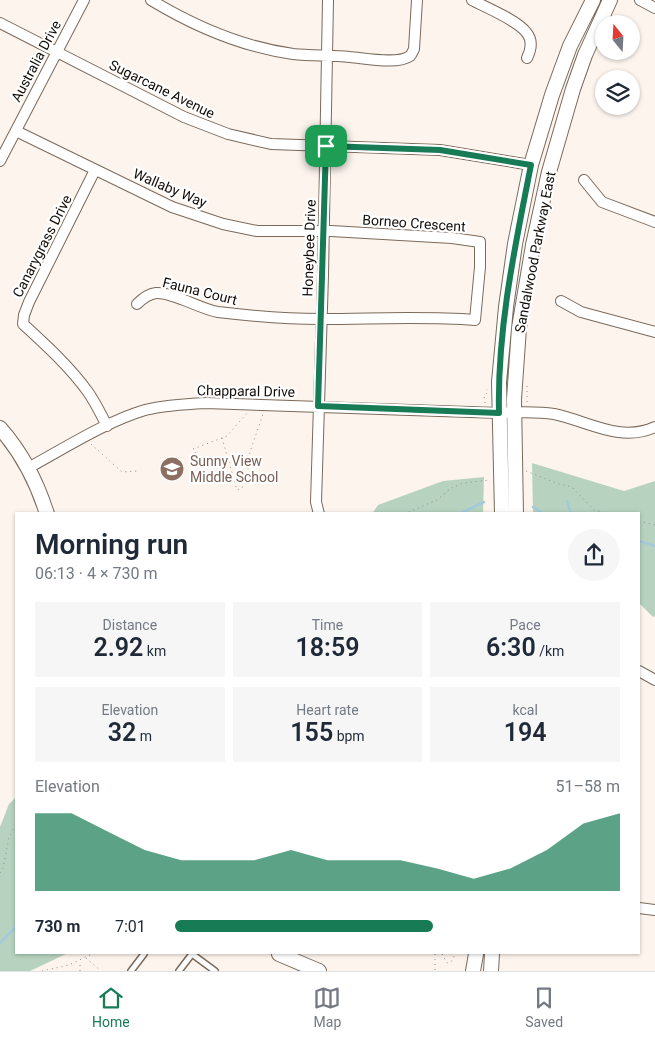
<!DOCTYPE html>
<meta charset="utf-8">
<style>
:root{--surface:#fff;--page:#f6f6f7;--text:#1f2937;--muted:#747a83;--line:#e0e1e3;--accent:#177c55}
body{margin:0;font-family:Roboto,sans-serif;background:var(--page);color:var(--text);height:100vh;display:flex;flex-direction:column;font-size:19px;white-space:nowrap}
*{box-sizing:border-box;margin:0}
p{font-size:16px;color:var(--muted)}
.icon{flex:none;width:28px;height:28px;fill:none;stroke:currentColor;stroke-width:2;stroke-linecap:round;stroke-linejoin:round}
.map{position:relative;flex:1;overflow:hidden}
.details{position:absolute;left:15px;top:512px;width:625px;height:442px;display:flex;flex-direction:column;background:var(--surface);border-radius:0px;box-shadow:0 1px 4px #0004}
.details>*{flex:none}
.needle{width:32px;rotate:342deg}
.fabs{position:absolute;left:595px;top:15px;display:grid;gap:10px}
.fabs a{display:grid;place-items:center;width:45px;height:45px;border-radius:50%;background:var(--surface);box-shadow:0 1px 4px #0004;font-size:25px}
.pin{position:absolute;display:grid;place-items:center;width:42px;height:42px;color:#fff;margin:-21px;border-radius:10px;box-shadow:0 2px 8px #0006}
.round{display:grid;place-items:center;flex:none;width:52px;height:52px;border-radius:26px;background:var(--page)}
.headline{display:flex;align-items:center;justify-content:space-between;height:85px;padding:0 20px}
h1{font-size:28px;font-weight:600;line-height:38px}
.figures{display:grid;grid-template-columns:repeat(3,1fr);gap:8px;height:85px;padding:5px 20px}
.figures div{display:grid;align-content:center;border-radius:0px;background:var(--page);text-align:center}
.figures b{font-size:25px;font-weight:600}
.figures small{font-size:14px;font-weight:400}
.figures p{font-size:14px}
.chart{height:140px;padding:10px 20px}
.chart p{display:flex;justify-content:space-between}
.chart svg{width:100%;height:90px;margin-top:5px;fill:var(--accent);opacity:.7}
ul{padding:0 20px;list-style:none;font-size:16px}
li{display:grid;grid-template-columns:80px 60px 1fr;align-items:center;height:38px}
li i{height:12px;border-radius:6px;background:var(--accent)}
.dock{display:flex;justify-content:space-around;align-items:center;height:70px;border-top:1px solid var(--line);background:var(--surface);font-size:14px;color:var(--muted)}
.dock a{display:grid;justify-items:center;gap:2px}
.dock .current{color:var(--accent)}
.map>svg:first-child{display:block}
</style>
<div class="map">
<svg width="655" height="971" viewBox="0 0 655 971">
<rect width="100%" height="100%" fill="#fcf4ed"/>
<!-- green -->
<path fill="#b7d3c0" d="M 532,463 L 624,491 L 655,481 L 655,616 L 653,617 L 639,603 L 639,514 L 533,514 Z
M 484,477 L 483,514 L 372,514 L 378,505 L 443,481 Z
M 16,797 L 16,954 L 66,954 L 30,971 L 0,971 L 0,827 L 9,804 Z"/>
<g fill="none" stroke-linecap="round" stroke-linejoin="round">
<!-- stream -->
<path stroke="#a3cadc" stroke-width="2.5" d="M 567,501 L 571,514
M 533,507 L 544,514
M 459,514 L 484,502
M 639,541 L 655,546
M 0,943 L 16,927"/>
<defs>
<path id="lane" d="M 192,954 L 215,971
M 131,971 L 144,954
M 179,971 L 192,954"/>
<path id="street" d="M 151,0 C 194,26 243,47 293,54 C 312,56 331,55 350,57 C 364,58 398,65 410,56 C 412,54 413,51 414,49 L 417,0
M 472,0 C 485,7 517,20 526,32 C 533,40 531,50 527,58
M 640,0 L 655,8
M 0,23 L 184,117 L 228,134 L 271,144 L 440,150 L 531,165
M 16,131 L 172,207 L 223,224 L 257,231 L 331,231 L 452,238 L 480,242 L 480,267 L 475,320 C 423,316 373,319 321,319 C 287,319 252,316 218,312 C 200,309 173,292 156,293 C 148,294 142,299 137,304
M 0,161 L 84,0
M 95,170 L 29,302 L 24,315 L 23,324 C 46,345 70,367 88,392 C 95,402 101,414 107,426
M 584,180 L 602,202 L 655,222
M 561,301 L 581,312 L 655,332
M 28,468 C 65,448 105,422 145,410 C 165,405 185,404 206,403 L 499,413 C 517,412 536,411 554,414 C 588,421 620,443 655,427
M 319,514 L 316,502 L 323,275 L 328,0
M 639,671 L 655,680
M 639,908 L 655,910"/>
<path id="secondary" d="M 0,428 C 22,453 37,482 47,514
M 502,514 L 499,382 L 506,307 L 515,244 L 531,165 L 552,95 L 570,46 L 593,0
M 516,514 L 514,399 L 519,328 L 533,245 L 549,172 L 573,89 L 585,55 L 610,0
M 279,954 L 319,971
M 473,971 L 476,954
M 491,971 L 492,954"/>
</defs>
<!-- lane casing -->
<use href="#lane" stroke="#7b6a5b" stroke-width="8"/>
<!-- street casing -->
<use href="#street" stroke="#7b6a5b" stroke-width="12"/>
<!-- secondary casing -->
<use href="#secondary" stroke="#7b6a5b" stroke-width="16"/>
<!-- path -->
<path stroke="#938c86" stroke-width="1" stroke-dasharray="1 4" stroke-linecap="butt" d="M 527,402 L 527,386
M 485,403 L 484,396 L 487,393 L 487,389
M 222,438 L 237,490 L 242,488 L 247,477 L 250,452 L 263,414
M 91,444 L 122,472 L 137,471
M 199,457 L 193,449 L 227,436 L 247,413
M 526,471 L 556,483 L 572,487 L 594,510 L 610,514
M 404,514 L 437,500 L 451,488 L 463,483 L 490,480
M 639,521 L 655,525
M 0,873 L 3,868 L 9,838 L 16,824
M 435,954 L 435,971
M 442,954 L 447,963 L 451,962 L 454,957 L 453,954
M 86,958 L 101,971
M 42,971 L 69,965 L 92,954
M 80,971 L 80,961"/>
<!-- lane -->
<use href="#lane" stroke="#fff" stroke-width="5"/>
<!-- street -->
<use href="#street" stroke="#fff" stroke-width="10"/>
<!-- secondary -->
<use href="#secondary" stroke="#fff" stroke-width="14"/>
</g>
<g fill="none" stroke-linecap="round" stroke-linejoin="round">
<defs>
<path id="route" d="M 326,146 L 440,150 L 531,165 C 515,246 497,330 499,413 L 318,406 Z"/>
</defs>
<!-- route casing -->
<use href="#route" stroke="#fff" stroke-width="10"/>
<!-- route -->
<use href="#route" stroke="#177c55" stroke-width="6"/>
</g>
<!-- icons -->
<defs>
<symbol id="school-disc" viewBox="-11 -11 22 22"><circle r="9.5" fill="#8d6e63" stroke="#fff"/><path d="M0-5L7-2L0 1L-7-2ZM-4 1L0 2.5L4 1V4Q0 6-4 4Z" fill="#fff"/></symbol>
</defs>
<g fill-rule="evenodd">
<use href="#school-disc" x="158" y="455" width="28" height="28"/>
</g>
<g text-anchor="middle" stroke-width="4.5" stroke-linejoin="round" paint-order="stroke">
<!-- street labels -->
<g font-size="14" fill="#130d07" stroke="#fff">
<text transform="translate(36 61) rotate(-62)" y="5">Australia Drive</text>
<text transform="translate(162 89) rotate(26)" y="5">Sugarcane Avenue</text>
<text transform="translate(170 188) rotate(23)" y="5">Wallaby Way</text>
<text transform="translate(414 223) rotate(4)" y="5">Borneo Crescent</text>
<text transform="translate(42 246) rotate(-63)" y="5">Canarygrass Drive</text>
<text transform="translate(309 248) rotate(-88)" y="5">Honeybee Drive</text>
<text transform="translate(535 252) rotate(-79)" y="5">Sandalwood Parkway East</text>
<text transform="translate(200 291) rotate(14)" y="5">Fauna Court</text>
<text transform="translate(246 391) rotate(1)" y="5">Chapparal Drive</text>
</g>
<!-- education labels -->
<g font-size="14" fill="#785e54" stroke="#fff" text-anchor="start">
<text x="190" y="466">Sunny View<tspan x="190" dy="16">Middle School</tspan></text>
</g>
</g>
</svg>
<div class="fabs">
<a><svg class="needle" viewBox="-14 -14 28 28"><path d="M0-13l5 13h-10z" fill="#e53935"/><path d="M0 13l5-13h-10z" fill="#747a83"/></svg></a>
<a><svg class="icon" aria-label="layers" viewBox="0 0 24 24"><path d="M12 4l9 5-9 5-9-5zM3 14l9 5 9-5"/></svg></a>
</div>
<div class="pin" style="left:326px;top:146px;background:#1e9e55"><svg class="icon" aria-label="arrive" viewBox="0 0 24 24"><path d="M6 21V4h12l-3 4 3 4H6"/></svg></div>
<section class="details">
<div class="headline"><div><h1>Morning run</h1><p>06:13 · 4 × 730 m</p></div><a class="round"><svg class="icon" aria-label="share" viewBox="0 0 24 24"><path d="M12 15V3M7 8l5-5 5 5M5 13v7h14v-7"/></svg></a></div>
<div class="figures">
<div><p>Distance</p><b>2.92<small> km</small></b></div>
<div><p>Time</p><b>18:59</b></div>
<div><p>Pace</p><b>6:30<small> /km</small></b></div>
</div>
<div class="figures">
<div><p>Elevation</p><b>32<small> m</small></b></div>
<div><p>Heart rate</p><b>155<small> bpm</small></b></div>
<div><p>kcal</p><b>194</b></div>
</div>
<div class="chart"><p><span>Elevation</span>51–58 m</p>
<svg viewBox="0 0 160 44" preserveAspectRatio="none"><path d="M0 44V6L10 6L20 15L30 24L40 29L50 29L60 29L70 24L80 29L90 29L100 29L110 33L120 38L130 33L140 24L150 11L160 6V44z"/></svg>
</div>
<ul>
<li><b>730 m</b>7:01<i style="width:58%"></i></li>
</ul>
</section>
</div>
<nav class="dock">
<a class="current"><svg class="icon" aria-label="home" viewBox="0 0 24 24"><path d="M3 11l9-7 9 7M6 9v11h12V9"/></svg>Home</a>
<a><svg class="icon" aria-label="map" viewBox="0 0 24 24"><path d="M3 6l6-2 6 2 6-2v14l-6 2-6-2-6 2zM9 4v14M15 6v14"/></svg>Map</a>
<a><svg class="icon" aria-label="saved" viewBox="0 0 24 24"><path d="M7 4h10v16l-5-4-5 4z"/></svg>Saved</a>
</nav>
